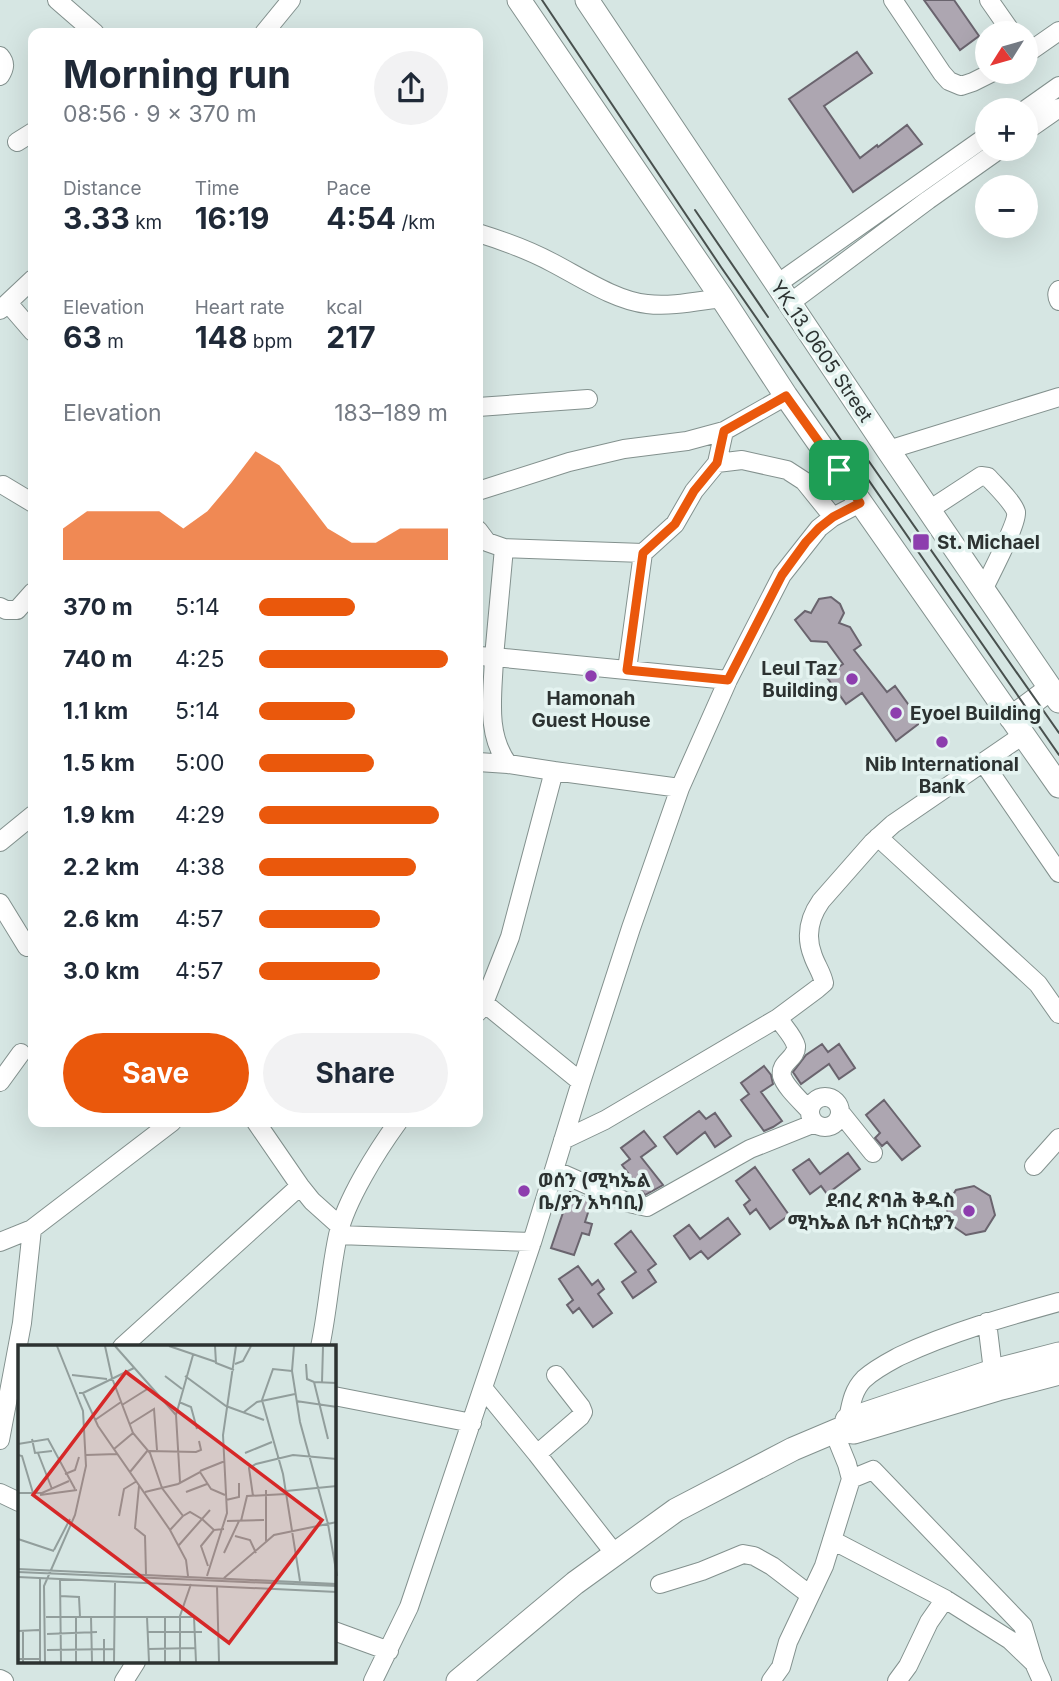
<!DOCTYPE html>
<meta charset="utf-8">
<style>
:root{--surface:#fff;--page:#f2f2f3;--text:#1f2937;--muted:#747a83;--accent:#ea580c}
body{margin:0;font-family:Inter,"Noto Sans Ethiopic",sans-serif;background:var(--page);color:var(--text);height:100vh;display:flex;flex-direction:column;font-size:26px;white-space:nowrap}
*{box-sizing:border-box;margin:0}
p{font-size:23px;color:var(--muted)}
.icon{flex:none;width:38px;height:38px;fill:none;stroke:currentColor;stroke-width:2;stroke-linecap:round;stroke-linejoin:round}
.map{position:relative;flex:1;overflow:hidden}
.details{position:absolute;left:28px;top:28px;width:455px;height:1099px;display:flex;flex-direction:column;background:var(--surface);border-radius:14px;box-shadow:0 7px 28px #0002}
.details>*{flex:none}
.needle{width:46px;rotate:233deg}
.tools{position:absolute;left:975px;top:21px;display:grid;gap:14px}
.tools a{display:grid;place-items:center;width:63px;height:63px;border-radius:50%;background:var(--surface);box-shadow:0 7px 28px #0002;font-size:35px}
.pin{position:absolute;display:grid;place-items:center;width:60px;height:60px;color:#fff;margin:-30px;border-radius:14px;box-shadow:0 4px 10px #0006}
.round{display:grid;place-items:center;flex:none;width:74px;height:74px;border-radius:37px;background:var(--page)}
.overview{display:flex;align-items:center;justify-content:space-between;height:119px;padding:0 35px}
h1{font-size:38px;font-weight:700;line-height:52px}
.metrics{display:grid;grid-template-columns:repeat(3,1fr);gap:10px;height:119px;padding:7px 35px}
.metrics div{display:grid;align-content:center}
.metrics b{font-size:30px;font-weight:700}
.metrics small{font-size:19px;font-weight:400}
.metrics p{font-size:19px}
.chart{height:196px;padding:14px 35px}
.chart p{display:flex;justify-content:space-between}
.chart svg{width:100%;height:126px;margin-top:7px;fill:var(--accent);opacity:.7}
.action{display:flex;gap:14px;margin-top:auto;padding:14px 35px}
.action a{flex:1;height:80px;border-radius:42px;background:var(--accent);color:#fff;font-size:28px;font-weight:700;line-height:80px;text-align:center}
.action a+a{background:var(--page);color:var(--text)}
ul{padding:0 35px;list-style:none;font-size:23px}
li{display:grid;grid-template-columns:112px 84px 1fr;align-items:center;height:52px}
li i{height:18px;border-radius:9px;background:var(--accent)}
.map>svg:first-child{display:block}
</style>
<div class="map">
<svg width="1059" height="1681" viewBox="0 0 1059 1681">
<rect width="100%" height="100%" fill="#d6e6e3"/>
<!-- building -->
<path fill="#ada6b1" stroke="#6a646e" stroke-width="2" d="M 924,0 L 954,0 L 979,36 L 960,50 Z
M 857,52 L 872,73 L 824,106 L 860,158 L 877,145 L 878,147 L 907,125 L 922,144 L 853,192 L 789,99 Z
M 831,597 L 840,604 L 844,613 L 839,623 L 850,627 L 861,645 L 854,650 L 887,692 L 895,686 L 921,722 L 896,741 L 862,693 L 846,704 L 826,676 L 843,664 L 827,642 L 811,641 L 795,620 L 805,611 L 811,613 L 819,599 Z
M 822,1044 L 828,1052 L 839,1044 L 855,1068 L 839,1079 L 829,1064 L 801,1084 L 793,1072 L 806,1055 Z
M 764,1066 L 771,1075 L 773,1084 L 761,1092 L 782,1121 L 773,1127 L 764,1131 L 741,1100 L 749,1094 L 741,1083 Z
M 884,1100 L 920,1146 L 902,1160 L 887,1142 L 882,1146 L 875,1138 L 880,1133 L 866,1115 Z
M 699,1111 L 706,1119 L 715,1113 L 731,1136 L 715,1147 L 705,1132 L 677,1154 L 664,1137 Z
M 644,1131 L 656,1146 L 641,1157 L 663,1185 L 645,1195 L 622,1165 L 630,1159 L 621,1148 Z
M 848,1153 L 860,1169 L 827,1194 L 821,1186 L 810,1194 L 793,1170 L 809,1159 L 820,1174 Z
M 755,1167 L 789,1215 L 770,1229 L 756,1209 L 750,1214 L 744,1205 L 750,1200 L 736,1181 Z
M 974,1186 L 990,1196 L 995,1215 L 985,1231 L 966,1235 L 950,1224 L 946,1206 L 956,1190 Z
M 570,1192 L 592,1200 L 585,1222 L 592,1224 L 589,1235 L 582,1233 L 574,1255 L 551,1248 Z
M 728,1218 L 740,1234 L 708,1259 L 701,1251 L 690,1259 L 674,1236 L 689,1225 L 700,1239 Z
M 631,1231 L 656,1264 L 648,1270 L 656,1282 L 633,1298 L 622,1282 L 636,1272 L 615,1244 Z
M 578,1266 L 592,1285 L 598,1280 L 604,1289 L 598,1294 L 612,1313 L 593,1327 L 579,1308 L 573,1313 L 567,1305 L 573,1300 L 559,1279 Z"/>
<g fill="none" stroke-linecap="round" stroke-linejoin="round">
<defs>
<path id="minor" d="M 57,0 L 95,33
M 893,0 L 942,73 L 949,81 L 961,86 L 973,82 L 993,72
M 989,0 L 1012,33
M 264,33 L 291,0
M 1026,54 L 1059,31
M 0,56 C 6,63 5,68 0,76
M 1025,110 L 1059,86
M 1026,131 L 1059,108
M 17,142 L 33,132
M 478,233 C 504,241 529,250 553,263 C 580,277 616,301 647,304 C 671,307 698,301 722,298
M 777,284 L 987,136
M 1059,290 C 1056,294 1057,297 1059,301
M 8,303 L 33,332
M 790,303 L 928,200 L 1000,149
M 0,310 L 33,279
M 478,407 L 588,399
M 888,450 L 1059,397
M 717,463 L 742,460 L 787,470 L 804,481 L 833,517
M 3,485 L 33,503
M 478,491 L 569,462 L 624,449 L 687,441 L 724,431 L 786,396
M 929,510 L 981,476 L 988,477 C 995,485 1013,502 1016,512 C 1018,523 989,577 983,590
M 478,530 L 487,542 L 504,548 L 494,657 L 728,680
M 504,548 L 643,553 L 675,524 L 694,491 L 717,463 L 724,431
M 0,607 L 6,610 L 17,610 L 33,592
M 478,656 L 494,657 C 493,694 485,733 508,764 L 554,771
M 627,670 L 643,553
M 478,762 L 508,764
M 983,762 L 1059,873
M 878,837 L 1038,984 L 1059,1014
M 0,842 L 33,815
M 0,903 L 27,947
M 478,998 L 581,1082
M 478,1012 L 484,1003 L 510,937 L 554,771 L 680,788
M 778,1018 C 783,1026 794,1037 796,1046 C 797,1059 779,1062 782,1076 C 785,1087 802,1102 810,1111
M 0,1082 L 21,1053
M810 1112a15 15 0 1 1 30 0a15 15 0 1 1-30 0Z
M 840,1112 L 873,1153
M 256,1122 L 300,1186 L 312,1201 L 341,1227
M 563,1140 L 605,1120 L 778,1018 L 817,989 L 824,983 C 822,973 816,965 813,956 C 805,936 809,918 821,901 L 872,843 L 893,824 L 1023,735
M 1034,1166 L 1059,1138
M 554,1170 L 629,1203 L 647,1207 L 750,1149 L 815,1123
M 338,1235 L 532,1242
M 0,1242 L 32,1229
M 987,1322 L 993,1371 L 996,1383
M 122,1347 L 300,1186
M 320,1347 C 328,1310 330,1272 338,1235 C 346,1200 377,1151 398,1122
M 483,1388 L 537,1454 L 615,1554
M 334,1396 L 472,1423
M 848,1419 C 851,1404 853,1390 864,1379 C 875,1369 887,1363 900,1356 C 951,1332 1005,1317 1059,1302
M 834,1432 L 847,1464 L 851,1479 L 873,1470 L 1023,1626 L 1034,1663
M 0,1440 L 22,1323 L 32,1229 L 172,1122
M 537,1454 L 580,1417 L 583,1412 L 581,1407 L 556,1375
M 0,1493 L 19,1502
M 832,1540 L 945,1599 L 1010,1640 L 1034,1663 L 1042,1681
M 660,1584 L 702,1571 L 743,1554 L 754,1556 L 772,1566 L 810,1595
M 334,1631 L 389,1651
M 0,1679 L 4,1681
M 124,1681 L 136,1662
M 373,1681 L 409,1607 L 532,1242 L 581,1082 L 631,928 L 680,788 L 728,680 L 782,575 L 819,528 L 833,517 L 860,503
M 771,1681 L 781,1667 L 788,1642 L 824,1566 L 851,1479
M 897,1681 L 908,1666 L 929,1622 L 945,1599"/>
<path id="major" d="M 519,0 L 722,298 L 786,396 L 1059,786
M 587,0 L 888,450 L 1059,701
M 1011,718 L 1050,689
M 847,1420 L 993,1371 L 1059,1354
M 458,1681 L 575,1583 L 676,1510 L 793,1449 L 838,1430 L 854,1432 L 998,1389 L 1059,1373"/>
</defs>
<!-- minor casing -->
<use href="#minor" stroke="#83918e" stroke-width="20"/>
<!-- major casing -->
<use href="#major" stroke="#83918e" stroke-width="25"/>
<!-- minor -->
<use href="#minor" stroke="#fff" stroke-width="18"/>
<!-- major -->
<use href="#major" stroke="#fff" stroke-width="23"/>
<!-- tram -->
<path stroke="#48504e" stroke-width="2" d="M 542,0 L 721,267 L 1059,755
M 695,210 L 768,317
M 868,460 L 1059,733"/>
</g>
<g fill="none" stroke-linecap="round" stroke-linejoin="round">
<defs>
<path id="route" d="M 786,396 L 839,470 L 860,503 L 833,517 L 819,528 L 806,542 L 782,575 L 728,680 L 627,670 L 643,553 L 675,524 L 694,491 L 717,463 L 724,431 Z"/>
</defs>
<!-- route casing -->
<use href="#route" stroke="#fff" stroke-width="14"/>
<!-- route -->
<use href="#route" stroke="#ea580c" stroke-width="9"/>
</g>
<!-- markers -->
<g fill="#8d3eae" stroke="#e4f3f0" stroke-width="2.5">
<rect x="912" y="533" width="18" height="18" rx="3.5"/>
<circle cx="591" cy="676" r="7"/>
<circle cx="852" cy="679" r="7"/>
<circle cx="896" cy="713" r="7"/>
<circle cx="942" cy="742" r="7"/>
<circle cx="524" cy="1191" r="7"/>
<circle cx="969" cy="1211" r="7"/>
</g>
<g text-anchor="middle" stroke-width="7" stroke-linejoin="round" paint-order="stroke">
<!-- street labels -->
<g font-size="19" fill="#2c3231" stroke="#e4f3f0">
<text transform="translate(822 351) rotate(56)" y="7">YK_13_0605 Street</text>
</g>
<!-- poi labels -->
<g font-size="19" font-weight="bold" fill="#2c3231" stroke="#e4f3f0" text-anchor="start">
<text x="937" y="549">St. Michael</text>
<text x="838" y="675" text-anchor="end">Leul Taz<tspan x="838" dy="22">Building</tspan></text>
<text x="591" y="705" text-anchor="middle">Hamonah<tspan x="591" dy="22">Guest House</tspan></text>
<text x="910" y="720">Eyoel Building</text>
<text x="942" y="771" text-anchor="middle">Nib International<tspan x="942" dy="22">Bank</tspan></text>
<text x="538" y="1187">ወሰን (ሚካኤል<tspan x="538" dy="22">ቤ/ያን አካባቢ)</tspan></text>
<text x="955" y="1207" text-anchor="end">ደብረ ጽባሕ ቅዱስ<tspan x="955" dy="22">ሚካኤል ቤተ ክርስቲያን</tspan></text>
</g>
</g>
<!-- overview -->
<g transform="translate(18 1345)">
<rect width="318" height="318" fill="#d6e6e3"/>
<path fill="none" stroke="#929e9c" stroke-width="2" d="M 87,1 L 94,33 L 115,88 L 132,108 L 144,143 L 165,171 L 152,185M 97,1 L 158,70 L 162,137M 151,1 L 198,17M 197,1 L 198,18 L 216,25M 276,1 L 274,26 L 282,77 L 310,179 L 319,231M 217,19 L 225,16 L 233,1M 288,19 L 289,34 L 296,37M 274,26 L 255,24 L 244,55 L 265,129 L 282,236M 54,30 L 89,34M 147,31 L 164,44M 167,31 L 208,61 L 246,75M 304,37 L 305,2M 61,48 L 65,48 L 80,81 L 152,185 L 168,215 L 170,231M 65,48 L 116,23M 278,56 L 319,62M 161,57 L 173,62 L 179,84M 104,60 L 131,43M 226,67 L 239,57 L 277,49M 158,70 L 175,10M 77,75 L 103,57M 112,79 L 136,64 L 139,105M 14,94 L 17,108 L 34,106M 310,94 L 296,37 L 319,38M 0,99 L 30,94 L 57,144M 96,104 L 115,88M 131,106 L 178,107 L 183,105 L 181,96M 20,108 L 34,144M 227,108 L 254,97M 0,110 L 4,111 L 15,148M 68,110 L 99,109M 182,126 L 207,116M 112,127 L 130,105M 47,129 L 57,125 L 61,112M 121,141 L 117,183 L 127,191 L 128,229M 248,145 L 248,196M 268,146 L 319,141M 127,147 L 160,139 L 182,127 L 193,144 L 207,150M 168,147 L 189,139M 0,148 L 24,148 L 51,136M 22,150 L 59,145M 235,151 L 231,123 L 238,119 L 275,110 L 319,114M 208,155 L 221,152 L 221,138M 101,171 L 106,144 L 119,136M 165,171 L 172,167 L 184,174 L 192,165M 209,176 L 246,175M 223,176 L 229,151 L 268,149M 217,191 L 232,195 L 238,208M 0,194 L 36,206M 161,200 L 184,174 L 196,185 L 206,184M 36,205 L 52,174M 206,208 L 221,176M 190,221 L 183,201 L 196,185M 0,224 L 319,239M 0,227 L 319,241M 189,231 L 209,168 L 205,90 L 218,1M 0,232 L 319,247M 206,233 L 256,190 L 319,177M 42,234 L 43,317M 199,241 L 201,317M 42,251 L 61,252 L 62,272M 28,272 L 176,272 L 178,317M 58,272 L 58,317M 73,272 L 74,317M 129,272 L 131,317M 147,272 L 147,317M 5,285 L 5,317M 0,286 L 21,285M 129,287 L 184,287M 29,289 L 79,287M 86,294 L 86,317M 130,304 L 178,303M 29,305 L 97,304M 0,314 L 22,314M 22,317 L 22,233M 27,317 L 26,241 L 57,170 L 68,121 L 65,66 L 39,1M 96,317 L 97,237M 162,317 L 162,271 L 173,239"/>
<path fill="#d62828" fill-opacity="0.15" stroke="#d62828" stroke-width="3.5" d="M 108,27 L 304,175 L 211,298 L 15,150 Z"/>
<rect width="318" height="318" fill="none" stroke="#2c3231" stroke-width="3.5"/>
</g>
</svg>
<div class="tools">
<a><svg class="needle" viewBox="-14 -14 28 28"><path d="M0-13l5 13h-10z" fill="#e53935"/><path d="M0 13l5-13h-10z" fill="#747a83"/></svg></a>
<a>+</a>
<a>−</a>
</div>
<div class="pin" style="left:839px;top:470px;background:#1e9e55"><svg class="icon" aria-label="arrive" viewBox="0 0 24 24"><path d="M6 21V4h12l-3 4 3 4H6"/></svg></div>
<section class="details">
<div class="overview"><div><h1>Morning run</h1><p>08:56 · 9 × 370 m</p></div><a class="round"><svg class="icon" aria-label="share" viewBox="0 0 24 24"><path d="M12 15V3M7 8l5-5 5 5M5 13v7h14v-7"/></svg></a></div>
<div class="metrics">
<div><p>Distance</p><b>3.33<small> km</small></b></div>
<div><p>Time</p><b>16:19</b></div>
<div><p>Pace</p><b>4:54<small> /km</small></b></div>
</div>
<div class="metrics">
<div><p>Elevation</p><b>63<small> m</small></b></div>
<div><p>Heart rate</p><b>148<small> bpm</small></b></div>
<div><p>kcal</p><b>217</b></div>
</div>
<div class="chart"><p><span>Elevation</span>183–189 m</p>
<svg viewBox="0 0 160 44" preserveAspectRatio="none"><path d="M0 44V33L10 27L20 27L30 27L40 27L50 33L60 27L70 17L80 6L90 11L100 22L110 33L120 38L130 38L140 33L150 33L160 33V44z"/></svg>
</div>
<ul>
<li><b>370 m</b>5:14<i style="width:51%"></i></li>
<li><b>740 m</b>4:25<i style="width:100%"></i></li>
<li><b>1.1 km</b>5:14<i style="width:51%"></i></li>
<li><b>1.5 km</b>5:00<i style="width:61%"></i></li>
<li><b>1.9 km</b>4:29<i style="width:95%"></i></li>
<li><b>2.2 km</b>4:38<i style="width:83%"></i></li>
<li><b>2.6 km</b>4:57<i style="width:64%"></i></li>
<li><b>3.0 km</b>4:57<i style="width:64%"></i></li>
</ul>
<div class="action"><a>Save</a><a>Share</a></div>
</section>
</div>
